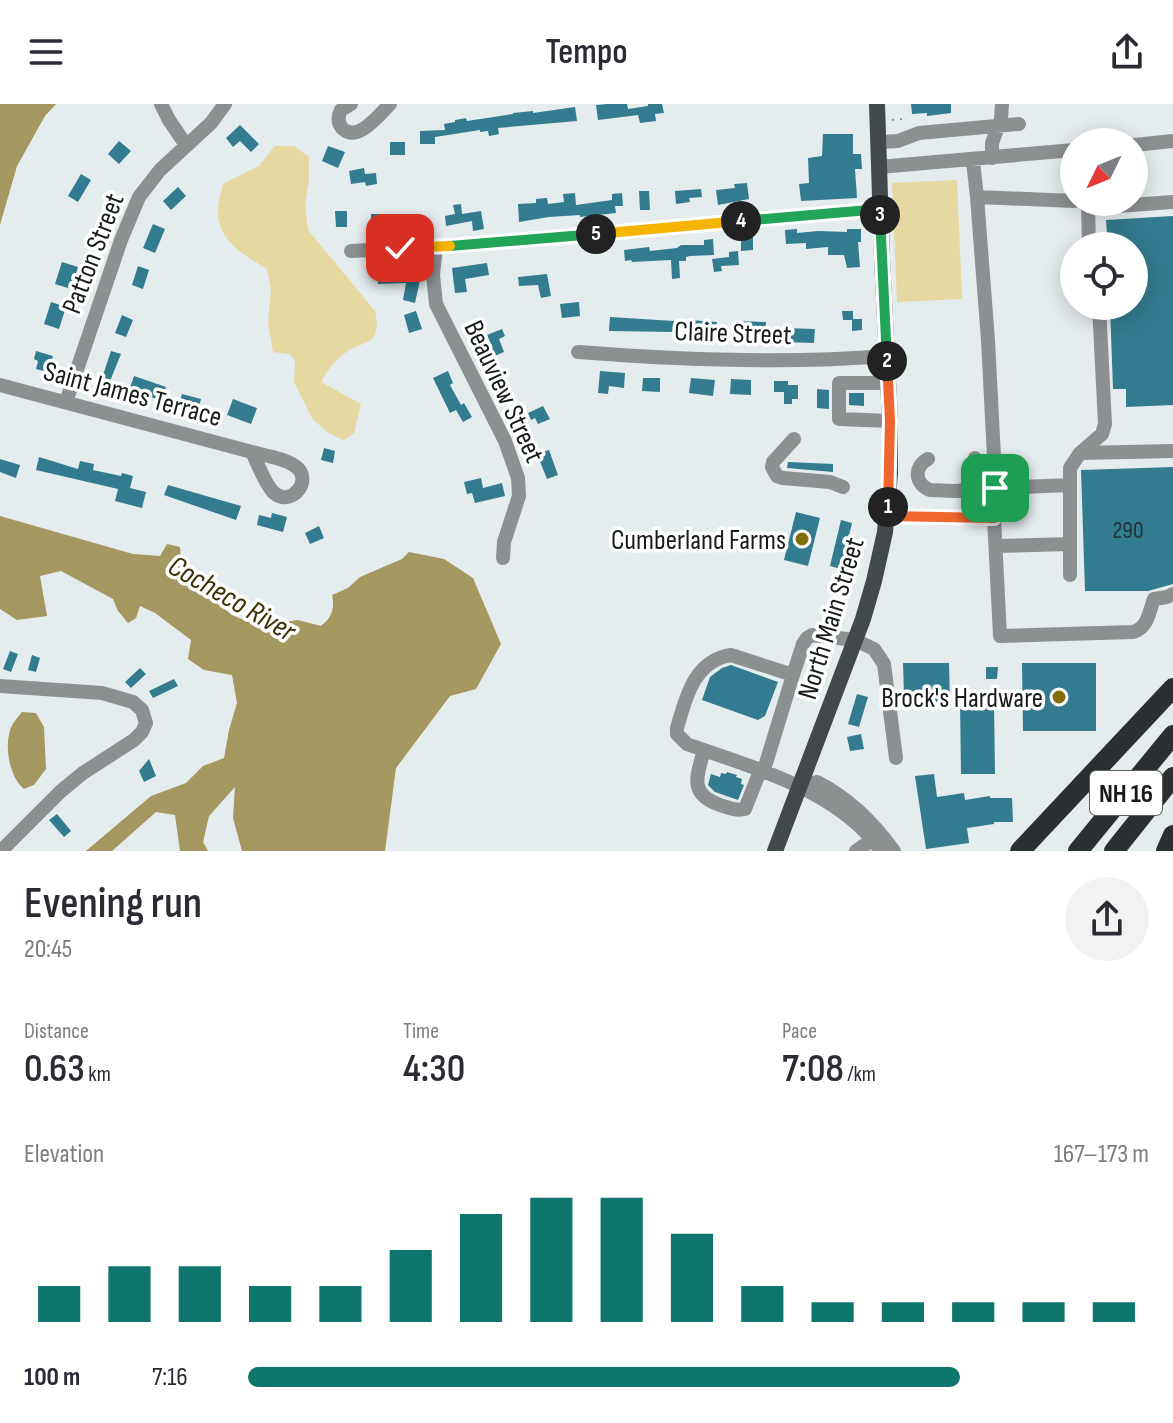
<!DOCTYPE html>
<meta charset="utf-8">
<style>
:root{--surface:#fff;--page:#f2f2f3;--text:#2b2b33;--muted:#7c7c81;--accent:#0f766e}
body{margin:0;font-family:"Sofia Sans Condensed",sans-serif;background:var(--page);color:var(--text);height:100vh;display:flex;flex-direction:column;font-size:30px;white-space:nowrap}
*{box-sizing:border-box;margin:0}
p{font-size:26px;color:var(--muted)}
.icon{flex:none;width:44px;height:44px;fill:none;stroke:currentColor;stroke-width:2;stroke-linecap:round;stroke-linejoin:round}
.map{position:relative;height:747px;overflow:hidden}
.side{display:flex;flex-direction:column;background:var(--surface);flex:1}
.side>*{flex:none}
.needle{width:52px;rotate:227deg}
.fabs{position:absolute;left:1060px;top:24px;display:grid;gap:16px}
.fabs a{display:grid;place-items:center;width:88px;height:88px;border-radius:50%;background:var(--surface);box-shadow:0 4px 20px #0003;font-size:40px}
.pin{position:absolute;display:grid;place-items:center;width:68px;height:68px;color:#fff;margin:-34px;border-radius:16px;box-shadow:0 4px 12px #0006}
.km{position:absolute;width:40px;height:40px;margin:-20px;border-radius:50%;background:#222;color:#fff;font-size:22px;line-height:40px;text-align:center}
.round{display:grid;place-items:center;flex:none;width:84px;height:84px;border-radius:42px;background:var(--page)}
.overview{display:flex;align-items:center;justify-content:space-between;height:136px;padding:0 24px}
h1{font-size:44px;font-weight:600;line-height:60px}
.figures{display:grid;grid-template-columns:repeat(3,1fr);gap:12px;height:136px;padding:8px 24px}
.figures div{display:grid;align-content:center}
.figures b{font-size:40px;font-weight:600}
.figures small{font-size:22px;font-weight:400}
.figures p{font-size:22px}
.chart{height:224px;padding:16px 24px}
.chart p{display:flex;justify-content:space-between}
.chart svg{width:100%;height:144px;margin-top:8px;stroke:var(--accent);stroke-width:6}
ul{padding:0 24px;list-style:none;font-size:26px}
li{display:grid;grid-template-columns:128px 96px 1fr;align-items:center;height:60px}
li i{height:20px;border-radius:10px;background:var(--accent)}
header{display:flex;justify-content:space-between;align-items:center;height:104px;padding:0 24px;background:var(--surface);font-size:36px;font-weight:600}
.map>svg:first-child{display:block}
</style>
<header><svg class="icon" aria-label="menu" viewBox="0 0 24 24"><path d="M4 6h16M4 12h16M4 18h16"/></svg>Tempo<svg class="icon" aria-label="share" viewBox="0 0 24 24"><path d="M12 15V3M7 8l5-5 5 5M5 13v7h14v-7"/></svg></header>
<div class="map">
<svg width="1173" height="747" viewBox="0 0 1173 747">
<rect width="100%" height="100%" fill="#e4ecee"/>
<!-- green -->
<path fill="#e5d8a0" d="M 275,42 L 294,42 L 309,53 L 309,75 L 305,102 L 308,126 L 375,207 C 383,245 362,234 341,252 C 332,259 327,268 321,278 L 361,300 L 354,329 L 343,336 L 329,329 L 313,316 L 294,278 L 295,256 L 290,250 L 273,248 L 268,219 L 271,185 L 267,165 C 245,151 221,140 218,111 C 217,102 221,89 223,80 L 259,62 Z
M 957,76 L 962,195 L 897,198 L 892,79 Z"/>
<!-- water -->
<path fill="#a4975f" d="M 0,0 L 56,0 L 45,12 L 17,62 L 0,121 Z
M 0,412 L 133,450 L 160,452 L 167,440 L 180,443 L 182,467 L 203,488 L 232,511 L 258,522 L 298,516 L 321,522 C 332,514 335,504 332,491 L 348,484 L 360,473 L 402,455 L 409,448 L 444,455 L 473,474 L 501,540 L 476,585 L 450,592 L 396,664 L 385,747 L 242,747 L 233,714 L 235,683 L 209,712 L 203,738 L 208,747 L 180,747 L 175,711 L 156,708 L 112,747 L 86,747 L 151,692 L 186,679 L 203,662 L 224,654 L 229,626 L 237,599 L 232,571 L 204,566 L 188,555 L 191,536 L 155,509 L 140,502 L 136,514 L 128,519 L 118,507 L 113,495 L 61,467 L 40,472 L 47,512 L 17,516 L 0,505 Z
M 22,608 L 36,609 L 44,623 L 46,665 L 34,681 L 24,685 C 11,675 5,647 9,631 C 10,622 16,615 22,608 Z"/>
<!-- building -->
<path fill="#337b8e" d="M 607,0 L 627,0 L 628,5 L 648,2 L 648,0 L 662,0 L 664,9 L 655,10 L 656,17 L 640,19 L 638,11 L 598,16 L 596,1 Z
M 911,0 L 951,0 L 951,9 L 927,12 L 927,9 L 912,10 Z
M 575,3 L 577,17 L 498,24 L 499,30 L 489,32 L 488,27 L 480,28 L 480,26 L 435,33 L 435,40 L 420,40 L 420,27 L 445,26 L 444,20 L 455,18 L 455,16 L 466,14 L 467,17 L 513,10 L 513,9 L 533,7 L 533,9 Z
M 240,21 L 259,40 L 251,48 L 240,37 L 233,43 L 226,34 Z
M 823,30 L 853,30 L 853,50 L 861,50 L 862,65 L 855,65 L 857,94 L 801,97 L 799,80 L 809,79 L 808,54 L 822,52 Z
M 119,37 L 131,47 L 119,60 L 108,50 Z
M 390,38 L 405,38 L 405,51 L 390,51 Z
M 328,42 L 345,48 L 338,64 L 322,57 Z
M 364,64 L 365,70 L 376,69 L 377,80 L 366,82 L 365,78 L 351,80 L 349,67 Z
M 81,70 L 91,76 L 78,98 L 68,92 Z
M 747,79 L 749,95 L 718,101 L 716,86 L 735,84 L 734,80 Z
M 178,83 L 186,92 L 171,106 L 163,97 Z
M 701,85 L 702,93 L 689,94 L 690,98 L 676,100 L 675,87 Z
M 639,87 L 649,87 L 650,106 L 640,106 Z
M 575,89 L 576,101 L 612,96 L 612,90 L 622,89 L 623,102 L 615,102 L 616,109 L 580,113 L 580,111 L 549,113 L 519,118 L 518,100 L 536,99 L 536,95 L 547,94 L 548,100 L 564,98 L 563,90 Z
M 461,100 L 462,110 L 481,107 L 484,125 L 473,127 L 472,117 L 446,122 L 445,112 L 455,110 L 453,101 Z
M 335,107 L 347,107 L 347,123 L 336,123 Z
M 371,110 L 394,110 L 394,123 L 371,124 Z
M 1173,112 L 1173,301 L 1126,303 L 1126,285 L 1113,285 L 1110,202 L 1134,202 L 1134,142 L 1099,142 L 1099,131 L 1107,130 L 1106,116 Z
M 153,120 L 165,125 L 155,149 L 143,144 Z
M 797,125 L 797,129 L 818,127 L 847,128 L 847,125 L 861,125 L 861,138 L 858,138 L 860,163 L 847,164 L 844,151 L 828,151 L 828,143 L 806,145 L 806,139 L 786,140 L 785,126 Z
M 741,133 L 753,133 L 753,146 L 741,147 Z
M 713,135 L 714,151 L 690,152 L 686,153 L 686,157 L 679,157 L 680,174 L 672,175 L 671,156 L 632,158 L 631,156 L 625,157 L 624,146 L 649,143 L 650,147 L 677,144 L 681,141 L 704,141 L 704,136 Z
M 738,147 L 739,161 L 721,162 L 722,167 L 714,168 L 712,155 L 729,153 L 729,148 Z
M 62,158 L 78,163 L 71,185 L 55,180 Z
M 487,159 L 489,171 L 465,175 L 467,188 L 455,189 L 452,164 Z
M 138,162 L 149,166 L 143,185 L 132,181 Z
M 398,167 L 398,172 L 420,176 L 415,199 L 403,196 L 406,179 L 378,180 L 377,168 Z
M 547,170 L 551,192 L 541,194 L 538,181 L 519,182 L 518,173 Z
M 51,198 L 66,203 L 59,225 L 44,220 Z
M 579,198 L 580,212 L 562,214 L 560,200 Z
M 416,207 L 422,225 L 409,229 L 404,211 Z
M 842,207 L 853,207 L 853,215 L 862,215 L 862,226 L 852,227 L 852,216 L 843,216 Z
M 122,211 L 133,216 L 126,233 L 115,229 Z
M 610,213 L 674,217 L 673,228 L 609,227 Z
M 690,216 L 717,218 L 716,231 L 689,229 Z
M 737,217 L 766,218 L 765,233 L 736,232 Z
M 783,224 L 815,225 L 814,239 L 782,238 Z
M 502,225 L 505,232 L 499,235 L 504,248 L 492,253 L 487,241 L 491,240 L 487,231 Z
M 36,247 L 53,252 L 48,268 L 36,265 L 38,257 L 34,255 Z
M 111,247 L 121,250 L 110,277 L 102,274 Z
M 448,267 L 453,279 L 450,281 L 461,301 L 464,299 L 472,313 L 463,318 L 456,306 L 450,309 L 433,274 Z
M 600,267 L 625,269 L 624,284 L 609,282 L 608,290 L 598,289 Z
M 134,272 L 166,283 L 161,297 L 130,284 Z
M 643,274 L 660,274 L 660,288 L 642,287 Z
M 691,274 L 715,276 L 713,292 L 689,289 Z
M 731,275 L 751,276 L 751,291 L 730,290 Z
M 774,277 L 788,277 L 788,281 L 798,281 L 798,295 L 792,295 L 792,300 L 784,300 L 784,288 L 774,288 Z
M 817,285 L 829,286 L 829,305 L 817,304 Z
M 849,289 L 864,289 L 864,302 L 849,301 Z
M 182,290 L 201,295 L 198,306 L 179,301 Z
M 233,295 L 257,304 L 251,320 L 227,311 Z
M 543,302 L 550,315 L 538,320 L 535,314 L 531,316 L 528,309 Z
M 324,344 L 335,347 L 333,359 L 321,356 Z
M 549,346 L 558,371 L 547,375 L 537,350 Z
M 39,353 L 78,365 L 80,357 L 94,360 L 93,366 L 121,372 L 122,369 L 133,372 L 130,384 L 146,388 L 142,404 L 115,397 L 118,385 L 36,366 Z
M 0,355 L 20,361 L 16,374 L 0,368 Z
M 788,358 L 833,360 L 833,368 L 787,364 Z
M 1173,363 L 1173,480 L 1148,487 L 1085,487 L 1081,366 Z
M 481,374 L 483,384 L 502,379 L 505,392 L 475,399 L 472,389 L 467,390 L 464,378 Z
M 168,381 L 241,402 L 236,416 L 164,391 Z
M 796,408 L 820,414 L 808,462 L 784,456 Z
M 272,409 L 287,413 L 283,428 L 257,421 L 259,411 L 271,414 Z
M 841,416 L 852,419 L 841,465 L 830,462 Z
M 319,422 L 324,434 L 310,440 L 305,429 Z
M 10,547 L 18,550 L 11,568 L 3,565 Z
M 32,551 L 40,554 L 36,568 L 28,566 Z
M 903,559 L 949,559 L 950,598 L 915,599 L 914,591 L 904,591 Z
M 1022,559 L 1096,559 L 1096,627 L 1023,627 Z
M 731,561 L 778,578 L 765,612 L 758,616 L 702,596 L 710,573 L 722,564 Z
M 986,563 L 998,563 L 997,575 L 986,575 Z
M 140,564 L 146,570 L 131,584 L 125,578 Z
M 174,575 L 178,582 L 153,594 L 149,587 Z
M 857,590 L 868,593 L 859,623 L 848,620 Z
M 960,598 L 994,598 L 995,670 L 961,670 Z
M 861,630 L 864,645 L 850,647 L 847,633 Z
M 149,655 L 156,672 L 144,678 L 139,667 Z
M 727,668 L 737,671 L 736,673 L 742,675 L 741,680 L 744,681 L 738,696 L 715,688 L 708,681 L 711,670 L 720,673 L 721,669 L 726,670 Z
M 934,670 L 937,693 L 964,689 L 965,696 L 990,692 L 990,694 L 1012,694 L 1013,718 L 994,718 L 994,720 L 967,724 L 969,739 L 926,745 L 915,672 Z
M 57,710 L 71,727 L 64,733 L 49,716 Z"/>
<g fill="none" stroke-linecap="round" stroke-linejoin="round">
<!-- path -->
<path stroke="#919798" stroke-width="2" stroke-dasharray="2 6" stroke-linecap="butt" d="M 892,16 L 902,15"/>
<!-- minor -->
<path stroke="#8d9091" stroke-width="14" d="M 161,0 L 169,16 L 186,41
M 351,0 L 341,6 C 338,12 337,18 342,24 C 357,40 380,10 390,0
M 879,38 L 898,37 L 919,29 L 1019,20
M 1134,41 L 1173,37
M 992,54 L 992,39 L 1001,15 L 1002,0
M 973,57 L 977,93 L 988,236 L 994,353 L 994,414 L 1000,532 L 1133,528 C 1148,524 1149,508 1154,495 L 1167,493 L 1173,490
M 879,63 L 1074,46
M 977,93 L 1074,97
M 1083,98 L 1118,102 L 1173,98
M 1088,99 L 1089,142
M 436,142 L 433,171 L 436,200 L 505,337 L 518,374 L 519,392 L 504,438 L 503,454
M 351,147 L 449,142 L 880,105
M 578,248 C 680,256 785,260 887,252
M 888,279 L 839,279 L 839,315 L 890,317
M 0,281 L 252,348 C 265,352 284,354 295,362 C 315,376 290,405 273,388 C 264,378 258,360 252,348
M 66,298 L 121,136 L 139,93 L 160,66 L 211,19 L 225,0
M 794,335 L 773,358 L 772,363 L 777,372 L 783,374 L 830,378 L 843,383
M 1080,349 L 1173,347
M 928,355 C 913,363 915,380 930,386 C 962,387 977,394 975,354
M 995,384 L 1070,381
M 887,412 L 994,414
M 996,442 L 1070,440
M 1070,471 L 1070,364 L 1080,349 L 1102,330 L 1105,320 L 1099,202
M 0,582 L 102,589 L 133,598 L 142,606 L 146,619 L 142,628 L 134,636 L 83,669 L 61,687 L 1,747
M 704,646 C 697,672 688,690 720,701 C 729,704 736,707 745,705 L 760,667
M 763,669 L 793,571
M 801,683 L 817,678 C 849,694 873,718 894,747
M 856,747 L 872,736
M 881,747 C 839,686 753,664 687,640 L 677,630 L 677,624 C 686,593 694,557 731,551 L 793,571 L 803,540 L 807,534 L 812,531 L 855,536 L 874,545 L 884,560 L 896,654"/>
<!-- major -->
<path stroke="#43484a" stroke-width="16" d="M 775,747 L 863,515 L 874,477 L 885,428 L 890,369 L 890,317 L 882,154 L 877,0"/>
<!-- highway -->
<path stroke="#2a3031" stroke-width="20" d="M 1020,747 L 1173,584
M 1078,747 L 1173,631
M 1114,747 L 1173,673
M 1166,747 L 1173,731"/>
</g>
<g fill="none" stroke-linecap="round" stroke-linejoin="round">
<defs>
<path id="split-1" d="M 888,403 L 887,412 L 994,414 L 995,384"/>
<path id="split-2" d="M 887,257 L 890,317 L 888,403"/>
<path id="split-3" d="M 880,111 L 887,257"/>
<path id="split-4" d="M 741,117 L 880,105 L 880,111"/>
<path id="split-5" d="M 596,130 L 741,117"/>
<path id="split-6" d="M 450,142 L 596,130"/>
<path id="split-7" d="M 400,144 L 450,142"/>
</defs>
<!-- split-1 casing -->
<use href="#split-1" stroke="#fff" stroke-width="16"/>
<!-- split-2 casing -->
<use href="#split-2" stroke="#fff" stroke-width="16"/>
<!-- split-3 casing -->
<use href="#split-3" stroke="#fff" stroke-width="16"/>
<!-- split-4 casing -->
<use href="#split-4" stroke="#fff" stroke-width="16"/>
<!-- split-5 casing -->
<use href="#split-5" stroke="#fff" stroke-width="16"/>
<!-- split-6 casing -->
<use href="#split-6" stroke="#fff" stroke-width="16"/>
<!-- split-7 casing -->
<use href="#split-7" stroke="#fff" stroke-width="16"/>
<!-- split-1 -->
<use href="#split-1" stroke="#f0652b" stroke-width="10"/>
<!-- split-2 -->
<use href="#split-2" stroke="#f0652b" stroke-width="10"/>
<!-- split-3 -->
<use href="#split-3" stroke="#22a559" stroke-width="10"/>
<!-- split-4 -->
<use href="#split-4" stroke="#22a559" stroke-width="10"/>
<!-- split-5 -->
<use href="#split-5" stroke="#f5b400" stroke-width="10"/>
<!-- split-6 -->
<use href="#split-6" stroke="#22a559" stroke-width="10"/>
<!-- split-7 -->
<use href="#split-7" stroke="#f5b400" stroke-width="10"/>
</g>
<!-- markers -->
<g fill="#816e0b" stroke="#fff" stroke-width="3">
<circle cx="802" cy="435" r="8"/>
<circle cx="1059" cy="593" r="8"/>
</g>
<g text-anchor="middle" stroke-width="7" stroke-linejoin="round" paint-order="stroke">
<!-- number labels -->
<g font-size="24" fill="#1f3338">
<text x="1128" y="434">290</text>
</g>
<!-- shield labels -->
<rect fill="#fff" stroke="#5d5f5f" stroke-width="2" x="1090" y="667" width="72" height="44" rx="6"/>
<g font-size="26" font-weight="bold" fill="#181b1b">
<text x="1126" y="698">NH 16</text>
</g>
<!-- street labels -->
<g font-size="28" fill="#181b1b" stroke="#fff">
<text transform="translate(92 149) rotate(-69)" y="10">Patton Street</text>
<text transform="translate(733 228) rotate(2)" y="10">Claire Street</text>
<text transform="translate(505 287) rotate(65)" y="10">Beauview Street</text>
<text transform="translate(133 289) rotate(15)" y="10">Saint James Terrace</text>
<text transform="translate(830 514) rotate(-73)" y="10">North Main Street</text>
</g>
<!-- poi labels -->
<g font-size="28" fill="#181b1b" stroke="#fff" text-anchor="end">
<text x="786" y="445">Cumberland Farms</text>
<text x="1043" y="603">Brock's Hardware</text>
</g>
<!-- water labels -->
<g font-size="30" font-style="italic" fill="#3c3202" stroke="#fff">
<text transform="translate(232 494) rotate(30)" y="10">Cocheco River</text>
</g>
</g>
</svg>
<div class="fabs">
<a><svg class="needle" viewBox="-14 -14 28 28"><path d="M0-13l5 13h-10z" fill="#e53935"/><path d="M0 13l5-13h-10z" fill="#7c7c81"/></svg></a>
<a><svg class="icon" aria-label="locate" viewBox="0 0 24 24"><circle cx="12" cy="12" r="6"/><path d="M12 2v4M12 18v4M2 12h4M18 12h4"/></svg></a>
</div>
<div class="pin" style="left:995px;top:384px;background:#1e9e55"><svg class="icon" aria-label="arrive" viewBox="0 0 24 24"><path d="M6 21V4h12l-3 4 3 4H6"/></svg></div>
<div class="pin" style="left:400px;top:144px;background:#d93025"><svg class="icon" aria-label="check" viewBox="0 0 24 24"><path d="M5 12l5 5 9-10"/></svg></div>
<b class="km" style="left:888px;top:403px">1</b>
<b class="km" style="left:887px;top:257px">2</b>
<b class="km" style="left:880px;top:111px">3</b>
<b class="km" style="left:741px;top:117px">4</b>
<b class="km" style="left:596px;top:130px">5</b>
</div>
<section class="side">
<div class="overview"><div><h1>Evening run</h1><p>20:45</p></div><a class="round"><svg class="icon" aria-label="share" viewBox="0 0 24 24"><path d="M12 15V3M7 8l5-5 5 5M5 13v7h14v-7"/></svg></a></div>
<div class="figures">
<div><p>Distance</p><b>0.63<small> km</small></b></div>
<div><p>Time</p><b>4:30</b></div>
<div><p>Pace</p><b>7:08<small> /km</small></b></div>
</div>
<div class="chart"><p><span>Elevation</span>167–173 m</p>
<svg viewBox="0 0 160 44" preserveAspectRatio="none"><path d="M5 44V33M15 44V27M25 44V27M35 44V33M45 44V33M55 44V22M65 44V11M75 44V6M85 44V6M95 44V17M105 44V33M115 44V38M125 44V38M135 44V38M145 44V38M155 44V38"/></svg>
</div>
<ul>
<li><b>100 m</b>7:16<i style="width:79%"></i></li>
</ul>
</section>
